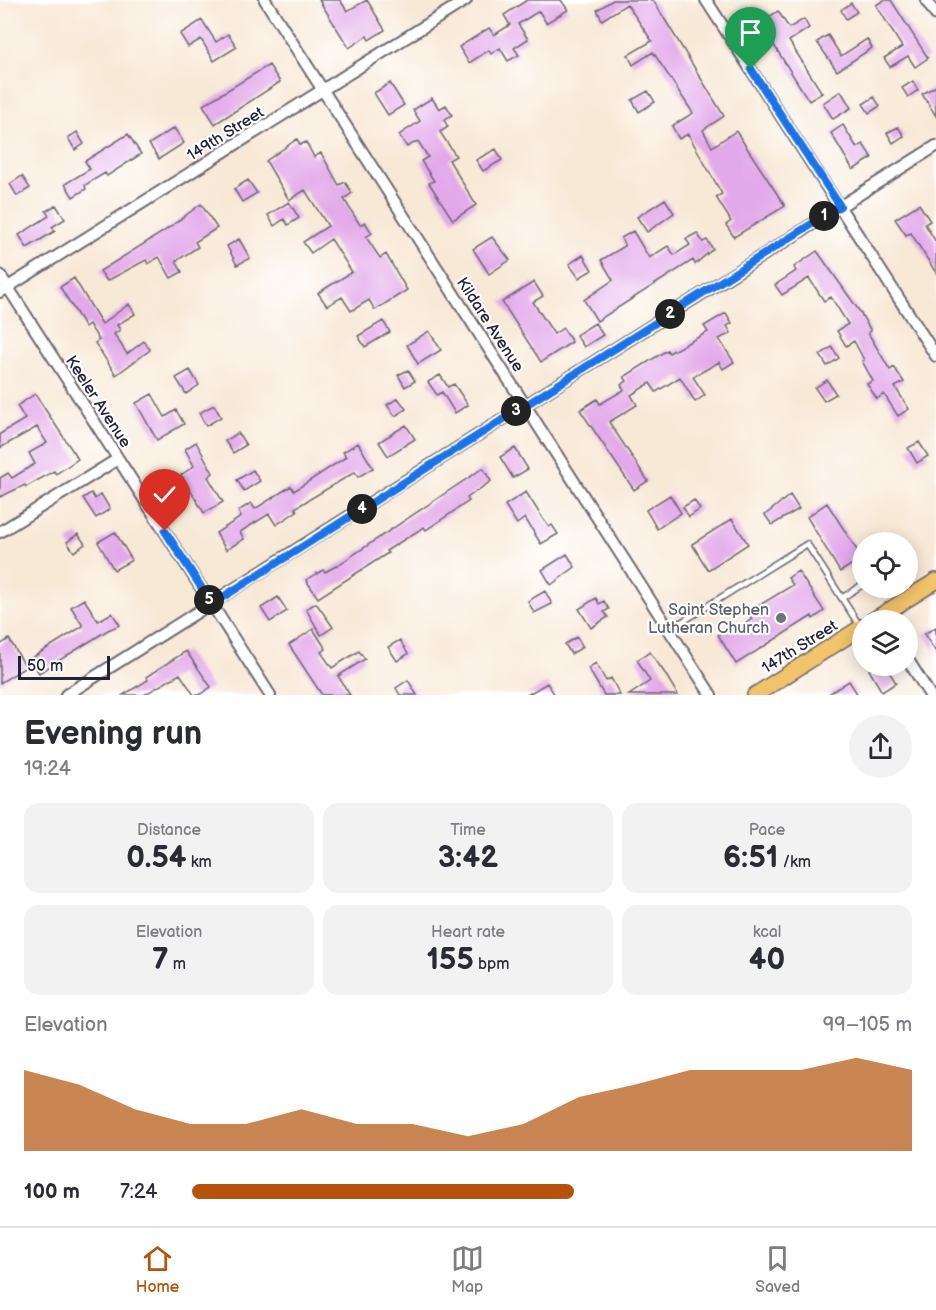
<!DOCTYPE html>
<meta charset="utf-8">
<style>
:root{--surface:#fff;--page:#f2f2f3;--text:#2b2b33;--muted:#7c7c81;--line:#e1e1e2;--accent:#b45309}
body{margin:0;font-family:"Balsamiq Sans",sans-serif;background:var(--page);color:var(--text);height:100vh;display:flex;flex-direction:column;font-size:22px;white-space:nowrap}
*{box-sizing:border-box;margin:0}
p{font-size:20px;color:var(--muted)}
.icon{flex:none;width:33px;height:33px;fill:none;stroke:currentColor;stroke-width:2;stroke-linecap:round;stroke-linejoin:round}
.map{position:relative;height:695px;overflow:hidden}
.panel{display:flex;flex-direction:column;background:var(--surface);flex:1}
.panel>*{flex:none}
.controls{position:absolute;left:852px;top:532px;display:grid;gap:12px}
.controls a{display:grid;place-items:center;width:66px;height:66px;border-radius:50%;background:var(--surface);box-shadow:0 3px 15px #0003;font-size:30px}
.scale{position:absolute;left:18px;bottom:15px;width:92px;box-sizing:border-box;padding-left:6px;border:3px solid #22223b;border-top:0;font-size:16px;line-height:21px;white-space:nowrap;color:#22223b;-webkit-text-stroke:4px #fff;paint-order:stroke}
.pin{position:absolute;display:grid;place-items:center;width:51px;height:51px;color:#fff;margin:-62px -26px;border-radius:50% 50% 50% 0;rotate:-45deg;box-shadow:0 0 6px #0007}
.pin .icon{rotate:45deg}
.km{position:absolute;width:30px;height:30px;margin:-15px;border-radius:50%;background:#222;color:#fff;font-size:16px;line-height:30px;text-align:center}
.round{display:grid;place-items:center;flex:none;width:63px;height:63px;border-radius:32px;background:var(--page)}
.head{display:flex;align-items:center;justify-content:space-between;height:102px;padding:0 24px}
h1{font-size:33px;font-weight:700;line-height:45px}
.figures{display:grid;grid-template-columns:repeat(3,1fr);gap:9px;height:102px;padding:6px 24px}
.figures div{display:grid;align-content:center;border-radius:15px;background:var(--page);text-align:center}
.figures b{font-size:30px;font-weight:700}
.figures small{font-size:16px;font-weight:400}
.figures p{font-size:16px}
.chart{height:168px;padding:12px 24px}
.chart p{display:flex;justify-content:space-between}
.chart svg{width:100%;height:108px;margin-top:6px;fill:var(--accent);opacity:.7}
ul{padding:0 24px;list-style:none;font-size:20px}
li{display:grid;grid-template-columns:96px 72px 1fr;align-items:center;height:45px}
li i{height:15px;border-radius:8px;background:var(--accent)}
.tabs{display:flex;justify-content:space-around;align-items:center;height:84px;border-top:2px solid var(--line);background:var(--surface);font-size:16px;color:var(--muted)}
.tabs a{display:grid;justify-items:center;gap:3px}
.tabs .on{color:var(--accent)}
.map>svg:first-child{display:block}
</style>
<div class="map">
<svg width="936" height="695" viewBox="0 0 936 695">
<rect width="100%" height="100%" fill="#fff"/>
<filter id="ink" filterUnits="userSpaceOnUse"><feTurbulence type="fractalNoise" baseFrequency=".0167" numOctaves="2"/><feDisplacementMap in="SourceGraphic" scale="12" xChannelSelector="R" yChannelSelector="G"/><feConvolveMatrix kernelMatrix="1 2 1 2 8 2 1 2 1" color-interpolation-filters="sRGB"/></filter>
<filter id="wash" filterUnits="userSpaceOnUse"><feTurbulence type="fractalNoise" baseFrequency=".008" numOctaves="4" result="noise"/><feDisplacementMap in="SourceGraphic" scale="24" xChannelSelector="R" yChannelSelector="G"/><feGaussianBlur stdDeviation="1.35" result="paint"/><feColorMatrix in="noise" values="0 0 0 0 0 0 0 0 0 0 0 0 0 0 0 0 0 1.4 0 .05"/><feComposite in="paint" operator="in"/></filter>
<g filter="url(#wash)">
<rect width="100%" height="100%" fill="#f8e8d6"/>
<g id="blocks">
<!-- building -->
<path fill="#e2a9ea" d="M 319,0 L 340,0 L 347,11 L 367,0 L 385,30 L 369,40 L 367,36 L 349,48 Z
M 527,0 L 561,0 L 568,10 L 546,23 L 539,11 L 518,24 L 528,39 L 514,48 L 519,55 L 508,61 L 500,48 L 491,54 L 489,50 L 469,63 L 459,47 L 489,28 L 494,35 L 510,25 L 504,15 Z
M 613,0 L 653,0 L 724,116 L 703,130 L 712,147 L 736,131 L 785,206 L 734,237 L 726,225 L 731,221 L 716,197 L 722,194 L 688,134 L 679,139 L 672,126 L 693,113 L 653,52 L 633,65 L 628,55 L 652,41 L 627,4 L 602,20 L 597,10 Z
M 884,0 L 891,0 L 928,58 L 915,67 L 908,56 L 890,67 L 884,58 L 902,47 L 876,5 Z
M 851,3 L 857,12 L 846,19 L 841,10 Z
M 778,11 L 789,28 L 804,19 L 809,28 L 789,41 L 822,93 L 809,101 L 760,23 Z
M 202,20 L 216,42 L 228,34 L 237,47 L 214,61 L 201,39 L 188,47 L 180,34 Z
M 828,35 L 841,56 L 867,39 L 872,48 L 837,71 L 817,42 Z
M 269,65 L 280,82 L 215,124 L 203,105 Z
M 913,81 L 918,90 L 908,97 L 902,88 Z
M 390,83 L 404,105 L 388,115 L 374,93 Z
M 936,86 L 936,116 L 922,94 Z
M 648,91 L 655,102 L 639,112 L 632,100 Z
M 841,91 L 851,108 L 833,119 L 823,103 Z
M 874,97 L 880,106 L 869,113 L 863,104 Z
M 432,98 L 439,109 L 446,105 L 452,115 L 444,120 L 448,127 L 440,132 L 456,156 L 449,160 L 476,205 L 453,220 L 429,183 L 434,181 L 421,161 L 428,157 L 418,141 L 407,147 L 399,135 L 420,121 L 413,110 Z
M 843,125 L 857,148 L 863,144 L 872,158 L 853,170 L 831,133 Z
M 898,127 L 904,136 L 893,143 L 887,133 Z
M 174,128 L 184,143 L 159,159 L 149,144 Z
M 77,132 L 84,144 L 75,150 L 68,138 Z
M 128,134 L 141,154 L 107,176 L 105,173 L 85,185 L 86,189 L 73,197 L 65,184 L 90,169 L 85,161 Z
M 297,139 L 300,145 L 306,142 L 314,157 L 321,153 L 339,185 L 345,182 L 352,193 L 344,199 L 360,225 L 365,222 L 372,233 L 366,237 L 380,258 L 386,254 L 407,290 L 375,310 L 369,300 L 351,311 L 342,297 L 327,306 L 318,293 L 352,272 L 331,239 L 311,253 L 303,242 L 328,226 L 305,190 L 289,200 L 266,161 Z
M 496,149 L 502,160 L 483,171 L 476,160 Z
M 22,176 L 30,188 L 17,196 L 10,184 Z
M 248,180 L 257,193 L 242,202 L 234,189 Z
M 665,199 L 674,213 L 647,232 L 637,217 Z
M 289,202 L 299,218 L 288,225 L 284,219 L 274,226 L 268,215 Z
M 201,204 L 217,228 L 195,242 L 198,247 L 176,261 L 182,272 L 171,278 L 159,257 L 148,264 L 146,260 L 107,281 L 100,271 L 163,232 Z
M 919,204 L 930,221 L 925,224 L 936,242 L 936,273 L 911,233 L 906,235 L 895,219 Z
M 56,205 L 65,219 L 52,227 L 55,231 L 27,248 L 19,235 L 49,216 L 46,211 Z
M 633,231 L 649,258 L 668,246 L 674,255 L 690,245 L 686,239 L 697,233 L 703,242 L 707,240 L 713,249 L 695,264 L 693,260 L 597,321 L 584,300 L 613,280 L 601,260 L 625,246 L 621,238 Z
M 492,237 L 510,260 L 489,274 L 473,249 Z
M 239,239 L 250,258 L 237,265 L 227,246 Z
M 817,251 L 860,312 L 871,331 L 868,333 L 890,370 L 894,367 L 904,382 L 895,387 L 909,409 L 898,416 L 884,394 L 877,399 L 867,384 L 873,381 L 862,361 L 864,360 L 854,341 L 846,346 L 837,331 L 848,324 L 831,297 L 824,301 L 809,278 L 782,295 L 775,285 L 796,271 L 794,267 Z
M 583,255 L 592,270 L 579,278 L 569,264 Z
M 74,278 L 102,324 L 129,304 L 135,314 L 117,325 L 120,330 L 114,334 L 127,354 L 144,341 L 150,350 L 116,375 L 95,343 L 99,340 L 89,324 L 85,327 L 60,287 Z
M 534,282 L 543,296 L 533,302 L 554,334 L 563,328 L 572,342 L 541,362 L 502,302 Z
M 726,313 L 732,323 L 727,326 L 731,333 L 719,339 L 734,362 L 723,369 L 719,362 L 693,377 L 705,395 L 695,402 L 680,377 L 656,392 L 650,383 L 631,395 L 637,405 L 609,422 L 648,481 L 634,490 L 580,410 L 597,399 L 600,404 L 624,390 L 621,385 L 627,381 L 624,377 L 667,350 L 669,353 L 708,332 L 704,326 Z
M 383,321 L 390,332 L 365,347 L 358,336 Z
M 595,323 L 603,335 L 584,347 L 576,335 Z
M 429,331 L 441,350 L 418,364 L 407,345 Z
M 832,347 L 839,358 L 827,366 L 820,355 Z
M 190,370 L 199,385 L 186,394 L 176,378 Z
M 408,370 L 415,381 L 405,387 L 398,375 Z
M 440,375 L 448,387 L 454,384 L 468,405 L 455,413 L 442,392 L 437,395 L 428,382 Z
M 827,380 L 836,394 L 824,401 L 815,388 Z
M 35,394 L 78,459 L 56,474 L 54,471 L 26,487 L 25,485 L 0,497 L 0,478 L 8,473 L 12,478 L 35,464 L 29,453 L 47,443 L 37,427 L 0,448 L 0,434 L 25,419 L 17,406 Z
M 152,394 L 165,417 L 176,410 L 184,424 L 157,440 L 136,403 Z
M 398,398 L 406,409 L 395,416 L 387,405 Z
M 214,405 L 221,417 L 206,426 L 199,413 Z
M 406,425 L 415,439 L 388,456 L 379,442 Z
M 238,433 L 246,445 L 233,453 L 225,441 Z
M 196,442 L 213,473 L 208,477 L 223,502 L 204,513 L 181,475 L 194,466 L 185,449 Z
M 919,442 L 928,456 L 917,463 L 908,448 Z
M 358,443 L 373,468 L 358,477 L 355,472 L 295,508 L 297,511 L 276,525 L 269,514 L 240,532 L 244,539 L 226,550 L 216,533 L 241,517 L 238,511 L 251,503 L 255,509 L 291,486 L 294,491 L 346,457 L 343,452 Z
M 515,448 L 528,469 L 513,478 L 500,457 Z
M 483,468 L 491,481 L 467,498 L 469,501 L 426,530 L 424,527 L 386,551 L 388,553 L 318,598 L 306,580 L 323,570 L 325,572 L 338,565 Z
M 253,470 L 260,481 L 244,491 L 237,480 Z
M 526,492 L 543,519 L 549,527 L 552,525 L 558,534 L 541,544 L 525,518 L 517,524 L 505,505 Z
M 91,493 L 95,499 L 101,494 L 110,509 L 96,518 L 83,498 Z
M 670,495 L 681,513 L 657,529 L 646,510 Z
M 790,495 L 799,509 L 772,525 L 765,515 Z
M 694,500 L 700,509 L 689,517 L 683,507 Z
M 827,503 L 862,558 L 840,572 L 807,517 Z
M 732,519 L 748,544 L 708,570 L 692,544 Z
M 115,532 L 132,560 L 114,570 L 98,542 Z
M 78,534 L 85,544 L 74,552 L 67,542 Z
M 567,554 L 575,567 L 551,585 L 542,570 Z
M 798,571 L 824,611 L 813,619 L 812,616 L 736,664 L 718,635 L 733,626 L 735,630 L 752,619 L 748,612 L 793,585 L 788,578 Z
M 545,591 L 552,604 L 534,613 L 528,601 Z
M 278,597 L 287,611 L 270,622 L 261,608 Z
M 596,598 L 599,604 L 604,601 L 609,609 L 604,612 L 608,617 L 591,628 L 579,609 Z
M 84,599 L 98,621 L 112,613 L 120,625 L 108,630 L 39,673 L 30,659 L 83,626 L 71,607 Z
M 316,603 L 333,627 L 321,635 L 306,609 Z
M 936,627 L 936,652 L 924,634 Z
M 313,629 L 326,649 L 321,652 L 332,668 L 359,651 L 365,659 L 338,676 L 350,695 L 322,695 L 289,645 Z
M 577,637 L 583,647 L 571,654 L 565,644 Z
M 9,639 L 26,667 L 0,683 L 0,645 Z
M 400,640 L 408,654 L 397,661 L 388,647 Z
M 186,651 L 211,687 L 199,695 L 194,695 L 180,674 L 144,695 L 123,695 L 148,680 L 146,677 Z
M 650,652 L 664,672 L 678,695 L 629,695 L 650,681 L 637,660 Z
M 596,663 L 606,681 L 611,678 L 620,695 L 604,695 L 588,668 Z
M 875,666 L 886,666 L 896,683 L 882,692 L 869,670 Z
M 408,680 L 417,695 L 400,695 L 396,688 Z
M 849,681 L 858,695 L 827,695 Z
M 547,683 L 555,695 L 527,695 Z"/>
</g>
</g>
<g filter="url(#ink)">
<use href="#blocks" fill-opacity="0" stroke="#6d6771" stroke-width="1.5"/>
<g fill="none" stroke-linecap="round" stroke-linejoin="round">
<defs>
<path id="lane" d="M 842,598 L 862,585
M 669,630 L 807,544 L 861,628"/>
<path id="street" d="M 265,0 L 711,695
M 706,0 L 936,356
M 926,0 L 936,15
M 0,275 L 270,695
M 0,292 L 466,0
M 0,532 L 118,459
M 908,660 L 930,695
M 66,695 L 936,146"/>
<path id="primary" d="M 872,621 L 936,581
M 755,695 L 862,627"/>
</defs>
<!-- lane casing -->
<use href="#lane" stroke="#6d6771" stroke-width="8"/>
<!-- street casing -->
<use href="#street" stroke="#6d6771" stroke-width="14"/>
<!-- primary casing -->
<use href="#primary" stroke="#6d6771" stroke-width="18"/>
<!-- lane -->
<use href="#lane" stroke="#fff" stroke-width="5"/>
<!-- street -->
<use href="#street" stroke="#fff" stroke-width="10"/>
<!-- primary -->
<use href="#primary" stroke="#f1c36a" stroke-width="15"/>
</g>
</g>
<g fill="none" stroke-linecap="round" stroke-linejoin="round" filter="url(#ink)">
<defs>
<path id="route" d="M 165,531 L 212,604 L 840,206 L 751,69"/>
</defs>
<!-- route casing -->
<use href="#route" stroke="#fff" stroke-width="12"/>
<!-- route -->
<use href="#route" stroke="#1a73e8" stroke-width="8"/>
</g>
<!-- markers -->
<circle fill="#6b7280" stroke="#fff" stroke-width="2" cx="781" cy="618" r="6"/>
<g text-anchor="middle" stroke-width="4.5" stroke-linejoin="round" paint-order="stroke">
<!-- street labels -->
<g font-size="16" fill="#22223b" stroke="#fff">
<text transform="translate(225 133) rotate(-32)" y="6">149th Street</text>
<text transform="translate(491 324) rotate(57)" y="6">Kildare Avenue</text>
<text transform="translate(99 401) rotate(57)" y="6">Keeler Avenue</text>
<text transform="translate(799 646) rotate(-32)" y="6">147th Street</text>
</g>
<!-- worship labels -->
<g font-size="16" fill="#5b616d" stroke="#fff" text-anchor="end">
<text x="769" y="615">Saint Stephen<tspan x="769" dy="18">Lutheran Church</tspan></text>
</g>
</g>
</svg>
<div class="controls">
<a><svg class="icon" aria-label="locate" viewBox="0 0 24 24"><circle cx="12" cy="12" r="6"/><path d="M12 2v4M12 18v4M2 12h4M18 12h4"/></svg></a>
<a><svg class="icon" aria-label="layers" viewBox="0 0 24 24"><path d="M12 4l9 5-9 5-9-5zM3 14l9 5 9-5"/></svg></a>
</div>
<div class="scale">50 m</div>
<div class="pin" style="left:751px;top:69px;background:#1e9e55"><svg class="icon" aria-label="arrive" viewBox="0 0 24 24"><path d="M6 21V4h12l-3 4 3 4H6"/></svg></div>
<div class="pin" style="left:165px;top:531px;background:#d93025"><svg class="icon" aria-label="check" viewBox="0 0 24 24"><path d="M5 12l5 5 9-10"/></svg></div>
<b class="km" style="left:824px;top:216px">1</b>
<b class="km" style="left:670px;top:314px">2</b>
<b class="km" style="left:516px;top:411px">3</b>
<b class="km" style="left:362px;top:509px">4</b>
<b class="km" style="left:209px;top:600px">5</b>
</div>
<section class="panel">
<div class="head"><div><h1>Evening run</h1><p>19:24</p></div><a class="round"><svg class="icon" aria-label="share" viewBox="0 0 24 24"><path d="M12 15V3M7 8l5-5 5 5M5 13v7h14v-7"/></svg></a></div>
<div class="figures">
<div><p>Distance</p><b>0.54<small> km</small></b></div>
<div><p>Time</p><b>3:42</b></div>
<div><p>Pace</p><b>6:51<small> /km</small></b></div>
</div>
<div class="figures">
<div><p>Elevation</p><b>7<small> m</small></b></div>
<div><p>Heart rate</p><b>155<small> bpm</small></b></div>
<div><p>kcal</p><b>40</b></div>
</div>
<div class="chart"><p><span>Elevation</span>99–105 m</p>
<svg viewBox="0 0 160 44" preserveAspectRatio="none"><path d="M0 44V11L10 17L20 27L30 33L40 33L50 27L60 33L70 33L80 38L90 33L100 22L110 17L120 11L130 11L140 11L150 6L160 11V44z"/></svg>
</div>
<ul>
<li><b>100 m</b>7:24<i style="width:53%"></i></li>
</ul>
</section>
<nav class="tabs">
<a class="on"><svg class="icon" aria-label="home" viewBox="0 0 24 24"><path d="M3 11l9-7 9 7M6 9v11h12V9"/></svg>Home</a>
<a><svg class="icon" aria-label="map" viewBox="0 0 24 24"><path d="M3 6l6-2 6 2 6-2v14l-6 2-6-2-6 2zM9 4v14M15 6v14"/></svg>Map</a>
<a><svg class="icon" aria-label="saved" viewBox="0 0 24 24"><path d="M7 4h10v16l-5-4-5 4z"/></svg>Saved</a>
</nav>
